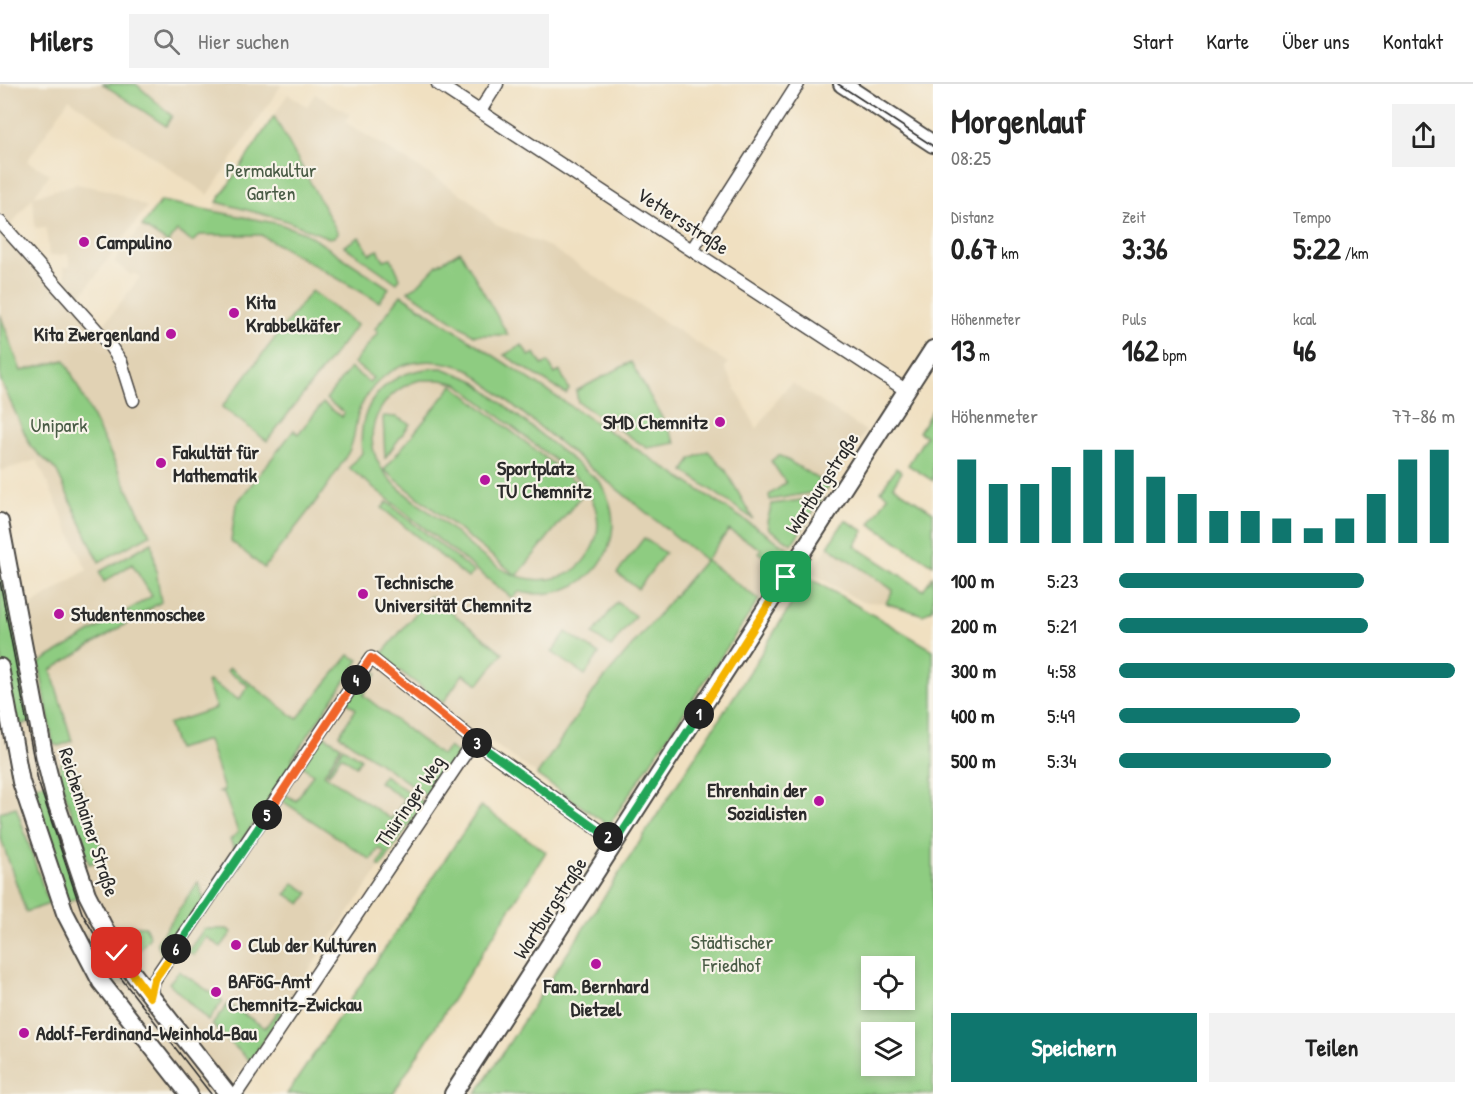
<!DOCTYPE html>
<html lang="de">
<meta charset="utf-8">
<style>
:root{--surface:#fff;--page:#f2f2f2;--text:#222;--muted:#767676;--line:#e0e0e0;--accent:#0f766e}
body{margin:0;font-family:"Patrick Hand",sans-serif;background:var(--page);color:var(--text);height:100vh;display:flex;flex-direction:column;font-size:22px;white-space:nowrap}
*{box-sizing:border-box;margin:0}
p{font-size:20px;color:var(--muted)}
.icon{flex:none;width:33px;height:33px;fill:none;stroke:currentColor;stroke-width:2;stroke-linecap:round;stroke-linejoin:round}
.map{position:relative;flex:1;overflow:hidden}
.side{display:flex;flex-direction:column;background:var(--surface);width:540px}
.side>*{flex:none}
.fabs{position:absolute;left:861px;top:872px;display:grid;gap:12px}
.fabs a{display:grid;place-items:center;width:54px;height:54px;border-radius:0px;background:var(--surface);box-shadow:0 3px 9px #0003;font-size:30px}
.pin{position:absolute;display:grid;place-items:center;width:51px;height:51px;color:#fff;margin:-26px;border-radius:12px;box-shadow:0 3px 9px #0006}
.km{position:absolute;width:30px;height:30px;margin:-15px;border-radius:50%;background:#222;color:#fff;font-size:16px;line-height:30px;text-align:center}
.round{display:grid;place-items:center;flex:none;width:63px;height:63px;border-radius:0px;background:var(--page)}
.summary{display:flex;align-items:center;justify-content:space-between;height:102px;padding:0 18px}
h1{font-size:33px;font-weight:800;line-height:45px}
.metrics{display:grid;grid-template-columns:repeat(3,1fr);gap:9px;height:102px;padding:6px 18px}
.metrics div{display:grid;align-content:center}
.metrics b{font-size:30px;font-weight:800}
.metrics small{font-size:16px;font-weight:400}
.metrics p{font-size:16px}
.chart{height:168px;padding:12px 18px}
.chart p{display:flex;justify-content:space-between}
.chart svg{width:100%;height:108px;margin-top:6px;stroke:var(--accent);stroke-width:6}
.cta{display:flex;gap:12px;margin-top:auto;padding:12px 18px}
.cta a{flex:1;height:69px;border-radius:0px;background:var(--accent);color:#fff;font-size:24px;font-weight:800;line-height:69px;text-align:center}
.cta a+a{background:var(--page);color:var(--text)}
ul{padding:0 18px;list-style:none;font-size:20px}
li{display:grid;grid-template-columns:96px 72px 1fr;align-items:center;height:45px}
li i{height:15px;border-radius:8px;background:var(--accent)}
header{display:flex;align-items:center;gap:36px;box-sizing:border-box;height:84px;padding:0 30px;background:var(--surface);border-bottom:2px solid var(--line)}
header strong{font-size:28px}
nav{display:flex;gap:33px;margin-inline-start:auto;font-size:21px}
.search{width:420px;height:54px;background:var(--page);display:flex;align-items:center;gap:15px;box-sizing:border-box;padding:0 21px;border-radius:0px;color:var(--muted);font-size:22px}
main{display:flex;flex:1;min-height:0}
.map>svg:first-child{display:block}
</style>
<header>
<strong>Milers</strong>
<div class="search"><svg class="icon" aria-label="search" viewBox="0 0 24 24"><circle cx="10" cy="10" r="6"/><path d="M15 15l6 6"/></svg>Hier suchen</div>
<nav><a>Start</a><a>Karte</a><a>Über uns</a><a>Kontakt</a></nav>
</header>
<main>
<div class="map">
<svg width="933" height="1010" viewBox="0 0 933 1010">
<rect width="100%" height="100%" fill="#f7f3e8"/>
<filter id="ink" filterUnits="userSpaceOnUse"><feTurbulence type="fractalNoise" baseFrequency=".0167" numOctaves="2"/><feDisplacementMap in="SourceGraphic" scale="12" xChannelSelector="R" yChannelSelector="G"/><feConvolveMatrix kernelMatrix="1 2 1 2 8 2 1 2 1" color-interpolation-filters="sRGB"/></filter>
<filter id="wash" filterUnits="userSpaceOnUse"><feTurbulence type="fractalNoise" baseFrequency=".008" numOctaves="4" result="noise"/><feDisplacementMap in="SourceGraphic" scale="24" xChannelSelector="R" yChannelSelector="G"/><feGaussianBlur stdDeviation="1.35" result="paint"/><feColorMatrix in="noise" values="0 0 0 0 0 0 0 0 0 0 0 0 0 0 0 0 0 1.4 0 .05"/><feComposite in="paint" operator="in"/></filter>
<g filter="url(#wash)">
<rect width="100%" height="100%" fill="#f0e0c1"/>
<!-- built -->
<path fill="#e1d2b4" d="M 0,0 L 282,0 L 208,111 L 69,15 L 27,77 L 50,90 L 34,112 L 76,100 L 108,106 L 147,123 L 79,214 L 66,199 L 64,183 L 70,182 L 68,170 L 49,172 L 46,143 L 35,144 L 33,113 L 10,142 L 76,219 L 102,243 L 140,193 L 134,189 L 131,191 L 114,178 L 142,142 L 168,159 L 177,147 L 192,157 L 200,151 L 217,118 L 288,10 L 307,22 L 315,10 L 350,30 L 345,38 L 469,115 L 496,141 L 550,163 L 728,279 L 725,284 L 757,345 L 781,310 L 792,299 L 866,347 L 778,482 L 759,516 L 705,477 L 579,626 L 654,672 L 611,738 L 605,739 L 483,652 L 458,670 L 224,1010 L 0,1010 L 0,505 L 25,525 L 87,486 L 37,376 L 0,387 Z
M 828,462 L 893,506 L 886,519 L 862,518 L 811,489 Z"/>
<!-- green -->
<path fill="#8ecc81" stroke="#5c7c56" stroke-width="1.5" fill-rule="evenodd" d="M 103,0 L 136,0 L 172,32 L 166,42 Z
M 274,32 L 338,149 L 334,153 L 329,154 L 284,136 L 217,118 Z
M 161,117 L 280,140 L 307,150 L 389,204 L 379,218 L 261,151 L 200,151 L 192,158 L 177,147 L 168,159 L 142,142 Z
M 359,153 L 370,170 L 378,166 L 384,176 L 391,174 L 400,194 L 397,199 L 344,162 Z
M 460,167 L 508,251 L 474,251 L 408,207 L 417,202 L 437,181 Z
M 311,207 L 357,241 L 267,357 L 222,323 Z
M 401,211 L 789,465 L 778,482 L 759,469 L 761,465 L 729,446 L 706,476 L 759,516 L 611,738 L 605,739 L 537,691 L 596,604 L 705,476 L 468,285 C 423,268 382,278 360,324 C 354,338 356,356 348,369 C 325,410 292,447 264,484 L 231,457 L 236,420 L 294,346 L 298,350 L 323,319 L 342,333 L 344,329 L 326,315 L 350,284 L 369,298 L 373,294 L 354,279 L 378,248 L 375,245 Z
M 0,230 L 21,287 L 65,276 L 150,451 L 99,478 L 56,386 L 31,363 L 0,295 Z
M 522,261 L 529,272 L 535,269 L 542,281 L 548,278 L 555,290 L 560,287 L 569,305 L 566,310 L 504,271 Z
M 631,278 L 676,359 L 647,364 L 578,318 L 576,307 Z
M 442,284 L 473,296 L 600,398 C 638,459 586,522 519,508 L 512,514 L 349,384 L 362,369 C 356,316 390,284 442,284 ZM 420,296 L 441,296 L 458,300 L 581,397 C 596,417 604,440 592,464 C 585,478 574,489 559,493 C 509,507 475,464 439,435 C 418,419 388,401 377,376 C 362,341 385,305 420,296 Z
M 453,301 L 586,406 L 517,492 L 384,386 Z
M 933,325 L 933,397 L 908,381 L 926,352 L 919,348 Z
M 383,332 L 396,333 L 410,340 L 385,374 Z
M 708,367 L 725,385 L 753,435 L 684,387 L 691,375 Z
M 779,371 L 830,402 L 827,406 L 770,416 L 769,411 L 786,399 L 771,377 Z
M 896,384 L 902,388 L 893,402 L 933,428 L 933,481 L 870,440 L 888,412 L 881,407 Z
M 823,413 L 792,460 L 769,445 L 767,437 L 772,420 Z
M 387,418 L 474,488 L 468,494 L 382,424 Z
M 845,436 L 864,447 L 855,462 L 923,506 L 933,492 L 933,524 L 923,531 L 886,519 L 893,506 L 828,462 Z
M 644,454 L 665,469 L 638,505 L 617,489 Z
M 152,458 L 161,518 L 51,586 L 72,657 L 59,662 L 53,660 L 39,579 L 152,512 L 132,480 L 104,498 L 99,488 Z
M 0,461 L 33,638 L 14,642 L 0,566 Z
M 808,493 L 933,566 L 933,1010 L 476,1010 L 746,594 ZM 872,882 L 904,882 L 904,915 L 872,915 ZM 872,948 L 904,948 L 904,981 L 872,981 Z
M 430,512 L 503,569 L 479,600 L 463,590 L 443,619 L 380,572 Z
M 617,518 L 635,532 L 611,563 L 593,550 Z
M 566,548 L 599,570 L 585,591 L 552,568 Z
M 349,571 L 359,576 L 292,675 L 293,681 L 237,764 L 234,764 L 230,756 L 238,748 L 224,709 L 219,708 L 224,706 L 208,656 L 177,665 L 168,640 L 216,624 L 207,599 L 209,597 L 239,616 L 248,602 L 227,587 L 230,584 L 297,635 Z
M 369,584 L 377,590 L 363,611 L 442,672 L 449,663 L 458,670 L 429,713 L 339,651 L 356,625 L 347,618 Z
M 323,651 L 341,662 L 324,690 L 391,735 L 405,716 L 379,698 L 384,691 L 424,719 L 381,783 L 378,781 L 385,769 L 379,764 L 371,776 L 281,716 L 285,710 L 296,717 L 313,690 L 302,682 Z
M 343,663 L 361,675 L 356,682 L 341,672 L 329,690 L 327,689 Z
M 67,677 L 74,683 L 105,775 L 89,780 L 59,691 L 61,679 Z
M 46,699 L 83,812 L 65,818 L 27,704 Z
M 481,722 L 546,768 L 393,1010 L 287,1010 Z
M 16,723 L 49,820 L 26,828 L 0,752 L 0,728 Z
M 198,798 L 204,816 L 163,875 L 157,858 Z
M 294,799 L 309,809 L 301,820 L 286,810 Z
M 128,842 L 145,842 L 150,853 L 138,868 L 131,868 L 122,855 Z
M 204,845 L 227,845 L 232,848 L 221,863 L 206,853 L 194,871 L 188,867 Z
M 179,887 L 223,917 L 208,937 L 169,899 Z
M 228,920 L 265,944 L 279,925 L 283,927 L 250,977 L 212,941 Z"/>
</g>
<g filter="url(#ink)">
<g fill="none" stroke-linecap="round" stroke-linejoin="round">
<defs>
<path id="street" d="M 438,0 L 907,307
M 480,27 L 497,0
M 0,138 L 108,259 L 121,278 L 133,316
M 692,166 L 798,0
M 150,913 L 154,896 L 371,574 L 477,659 L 616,758
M 236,1010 L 466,668 L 477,659"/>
<path id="secondary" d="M 842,0 L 933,60
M 0,438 L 45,675 L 55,715 L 87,810 L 117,869 L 228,1010
M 0,583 L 21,698 L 65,829 L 101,898 L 189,1010
M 453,1010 L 933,265"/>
</defs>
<!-- street casing -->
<use href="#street" stroke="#494642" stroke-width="15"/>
<!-- secondary casing -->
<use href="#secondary" stroke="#494642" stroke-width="20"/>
<!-- street -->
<use href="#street" stroke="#fff" stroke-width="12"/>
<!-- secondary -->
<use href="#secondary" stroke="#fff" stroke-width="16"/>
<!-- tram -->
<path stroke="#2b2b2b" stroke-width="1.5" d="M 838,0 L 933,62
M 0,498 L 38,697 L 82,829 L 117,889 L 211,1010"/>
</g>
</g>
<g fill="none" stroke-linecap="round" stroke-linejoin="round" filter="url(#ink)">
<defs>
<path id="split-1" d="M 699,630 L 786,493"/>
<path id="split-2" d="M 608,753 L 616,758 L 699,630"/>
<path id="split-3" d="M 477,659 L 608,753"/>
<path id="split-4" d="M 356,596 L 371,574 L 477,659"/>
<path id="split-5" d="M 267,731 L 356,596"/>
<path id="split-6" d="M 176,865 L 267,731"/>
<path id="split-7" d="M 117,869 L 150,913 L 154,896 L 176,865"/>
</defs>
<!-- split-1 casing -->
<use href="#split-1" stroke="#fff" stroke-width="12"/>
<!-- split-2 casing -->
<use href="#split-2" stroke="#fff" stroke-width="12"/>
<!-- split-3 casing -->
<use href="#split-3" stroke="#fff" stroke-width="12"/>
<!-- split-4 casing -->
<use href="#split-4" stroke="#fff" stroke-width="12"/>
<!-- split-5 casing -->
<use href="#split-5" stroke="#fff" stroke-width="12"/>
<!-- split-6 casing -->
<use href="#split-6" stroke="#fff" stroke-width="12"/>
<!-- split-7 casing -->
<use href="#split-7" stroke="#fff" stroke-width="12"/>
<!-- split-1 -->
<use href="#split-1" stroke="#f5b400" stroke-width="8"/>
<!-- split-2 -->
<use href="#split-2" stroke="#22a559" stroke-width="8"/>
<!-- split-3 -->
<use href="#split-3" stroke="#22a559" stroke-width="8"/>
<!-- split-4 -->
<use href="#split-4" stroke="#f0652b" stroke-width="8"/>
<!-- split-5 -->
<use href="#split-5" stroke="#f0652b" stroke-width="8"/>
<!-- split-6 -->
<use href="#split-6" stroke="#22a559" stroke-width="8"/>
<!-- split-7 -->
<use href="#split-7" stroke="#f5b400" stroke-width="8"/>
</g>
<!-- markers -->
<g fill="#b5179e" stroke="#f7f3e8" stroke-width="2">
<circle cx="84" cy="158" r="6"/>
<circle cx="234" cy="229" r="6"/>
<circle cx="171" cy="250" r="6"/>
<circle cx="720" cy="338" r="6"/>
<circle cx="161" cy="379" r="6"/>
<circle cx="485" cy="396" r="6"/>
<circle cx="363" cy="510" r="6"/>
<circle cx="59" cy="530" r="6"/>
<circle cx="819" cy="717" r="6"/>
<circle cx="236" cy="861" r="6"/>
<circle cx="596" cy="880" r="6"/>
<circle cx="216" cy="908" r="6"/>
<circle cx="24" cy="949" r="6"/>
</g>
<g text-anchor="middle" stroke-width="4.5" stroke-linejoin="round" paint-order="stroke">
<!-- park labels -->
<g font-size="20" fill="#495b45" stroke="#f7f3e8">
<text x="271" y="93">Permakultur<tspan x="271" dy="23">Garten</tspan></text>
<text x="59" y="348">Unipark</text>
<text x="732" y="865">Städtischer<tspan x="732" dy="23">Friedhof</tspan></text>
</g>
<!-- street labels -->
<g font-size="20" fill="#2b2b2b" stroke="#f7f3e8">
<text transform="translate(683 137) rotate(33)" y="7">Vettersstraße</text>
<text transform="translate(822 399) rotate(-57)" y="7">Wartburgstraße</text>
<text transform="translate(410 717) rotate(-56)" y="7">Thüringer Weg</text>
<text transform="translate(89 738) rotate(72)" y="7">Reichenhainer Straße</text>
<text transform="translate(550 824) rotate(-57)" y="7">Wartburgstraße</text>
</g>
<!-- poi labels -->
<g font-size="20" font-weight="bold" fill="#2b2b2b" stroke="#f7f3e8" text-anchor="start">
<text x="96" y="165">Campulino</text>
<text x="246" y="225">Kita<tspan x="246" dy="23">Krabbelkäfer</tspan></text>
<text x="159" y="257" text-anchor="end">Kita Zwergenland</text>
<text x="708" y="345" text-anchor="end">SMD Chemnitz</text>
<text x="173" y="375">Fakultät für<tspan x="173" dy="23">Mathematik</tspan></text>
<text x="497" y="391">Sportplatz<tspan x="497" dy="23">TU Chemnitz</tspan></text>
<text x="375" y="505">Technische<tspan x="375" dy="23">Universität Chemnitz</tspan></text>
<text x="71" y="537">Studentenmoschee</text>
<text x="807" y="713" text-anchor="end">Ehrenhain der<tspan x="807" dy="23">Sozialisten</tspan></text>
<text x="248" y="868">Club der Kulturen</text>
<text x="228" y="904">BAFöG-Amt<tspan x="228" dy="23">Chemnitz-Zwickau</tspan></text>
<text x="596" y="909" text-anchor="middle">Fam. Bernhard<tspan x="596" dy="23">Dietzel</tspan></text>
<text x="36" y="956">Adolf-Ferdinand-Weinhold-Bau</text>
</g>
</g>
</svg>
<div class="fabs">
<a><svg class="icon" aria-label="locate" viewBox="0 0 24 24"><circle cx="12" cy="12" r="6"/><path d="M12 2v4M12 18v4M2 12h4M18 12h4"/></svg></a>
<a><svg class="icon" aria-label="layers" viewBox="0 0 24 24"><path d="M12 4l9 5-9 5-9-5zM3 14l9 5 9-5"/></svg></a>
</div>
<div class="pin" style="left:786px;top:493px;background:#1e9e55"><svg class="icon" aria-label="arrive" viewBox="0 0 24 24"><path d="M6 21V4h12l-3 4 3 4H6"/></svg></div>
<div class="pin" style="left:117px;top:869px;background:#d93025"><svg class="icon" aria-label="check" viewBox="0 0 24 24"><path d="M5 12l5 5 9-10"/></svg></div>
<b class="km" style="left:699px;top:630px">1</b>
<b class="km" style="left:608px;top:753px">2</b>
<b class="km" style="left:477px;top:659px">3</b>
<b class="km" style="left:356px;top:596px">4</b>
<b class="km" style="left:267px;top:731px">5</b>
<b class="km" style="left:176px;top:865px">6</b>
</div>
<section class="side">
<div class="summary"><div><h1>Morgenlauf</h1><p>08:25</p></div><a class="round"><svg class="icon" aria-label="share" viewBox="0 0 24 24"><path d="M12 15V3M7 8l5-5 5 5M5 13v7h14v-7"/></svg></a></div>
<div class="metrics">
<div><p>Distanz</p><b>0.67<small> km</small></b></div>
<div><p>Zeit</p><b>3:36</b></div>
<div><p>Tempo</p><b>5:22<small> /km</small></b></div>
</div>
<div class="metrics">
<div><p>Höhenmeter</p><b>13<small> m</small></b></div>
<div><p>Puls</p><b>162<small> bpm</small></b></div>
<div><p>kcal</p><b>46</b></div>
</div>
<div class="chart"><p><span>Höhenmeter</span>77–86 m</p>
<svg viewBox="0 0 160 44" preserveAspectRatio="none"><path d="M5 44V10M15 44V20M25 44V20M35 44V13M45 44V6M55 44V6M65 44V17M75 44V24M85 44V31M95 44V31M105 44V34M115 44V38M125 44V34M135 44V24M145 44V10M155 44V6"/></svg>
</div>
<ul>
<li><b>100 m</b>5:23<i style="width:73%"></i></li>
<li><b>200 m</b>5:21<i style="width:74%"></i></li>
<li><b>300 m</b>4:58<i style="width:100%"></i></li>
<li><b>400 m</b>5:49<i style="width:54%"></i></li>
<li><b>500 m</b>5:34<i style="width:63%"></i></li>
</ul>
<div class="cta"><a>Speichern</a><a>Teilen</a></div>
</section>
</main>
